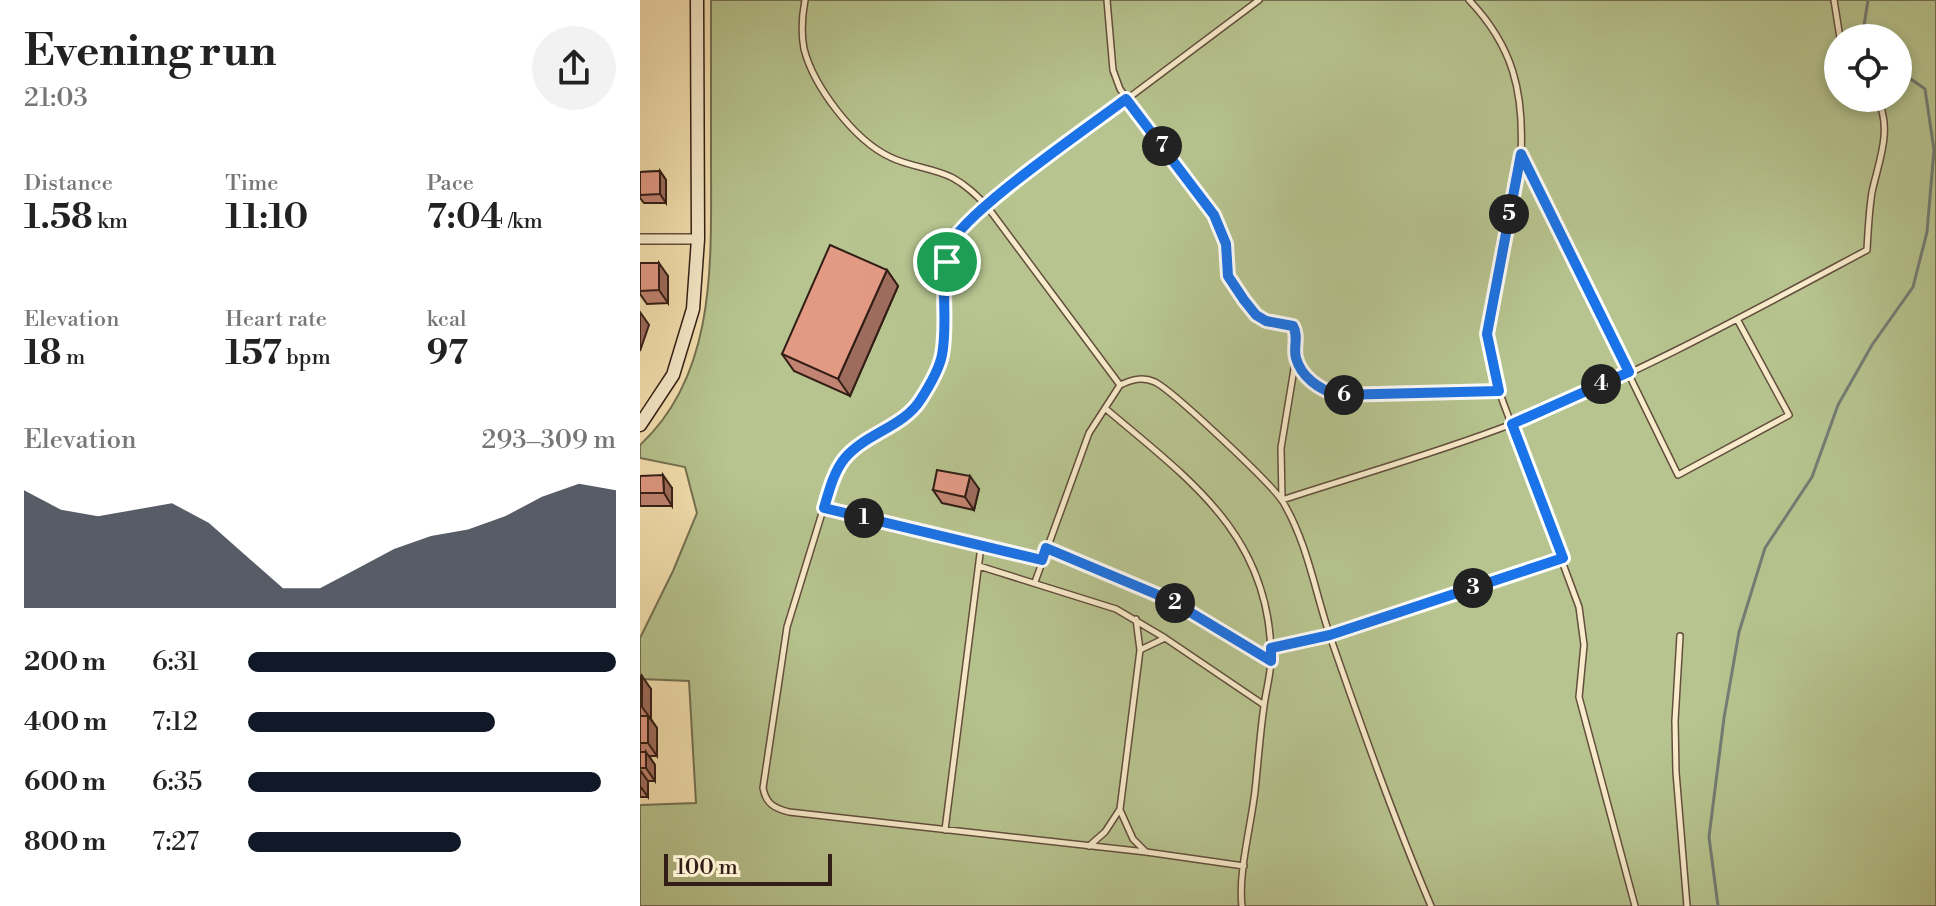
<!DOCTYPE html>
<meta charset="utf-8">
<style>
:root{--surface:#fff;--page:#f2f2f2;--text:#222;--muted:#767676;--accent:#111827}
body{margin:0;font-family:"Libre Bodoni",serif;background:var(--page);color:var(--text);height:100vh;display:flex;flex-direction:column;font-size:30px;white-space:nowrap}
*{box-sizing:border-box;margin:0}
p{font-size:26px;color:var(--muted)}
.icon{flex:none;width:44px;height:44px;fill:none;stroke:currentColor;stroke-width:2;stroke-linecap:round;stroke-linejoin:round}
.map{position:relative;flex:1;overflow:hidden}
.drawer{display:flex;flex-direction:column;background:var(--surface);width:640px}
.drawer>*{flex:none}
.buttons{position:absolute;left:1184px;top:24px;display:grid;gap:16px}
.buttons a{display:grid;place-items:center;width:88px;height:88px;border-radius:50%;background:var(--surface);box-shadow:0 4px 12px #0003;font-size:40px}
.scale{position:absolute;left:24px;bottom:20px;width:168px;box-sizing:border-box;padding-left:8px;border:4px solid #321e16;border-top:0;font-size:22px;line-height:28px;white-space:nowrap;color:#321e16;-webkit-text-stroke:6px #f9eccc;paint-order:stroke}
.pin{position:absolute;display:grid;place-items:center;width:68px;height:68px;color:#fff;margin:-34px;border:4px solid #fff;border-radius:50%;box-shadow:0 2px 8px #0007}
.km{position:absolute;width:40px;height:40px;margin:-20px;border-radius:50%;background:#222;color:#fff;font-size:22px;line-height:40px;text-align:center}
.round{display:grid;place-items:center;flex:none;width:84px;height:84px;border-radius:42px;background:var(--page)}
.head{display:flex;align-items:center;justify-content:space-between;height:136px;padding:0 24px}
h1{font-size:44px;font-weight:700;line-height:60px}
.figures{display:grid;grid-template-columns:repeat(3,1fr);gap:12px;height:136px;padding:8px 24px}
.figures div{display:grid;align-content:center}
.figures b{font-size:34px;font-weight:700}
.figures small{font-size:22px;font-weight:400}
.figures p{font-size:22px}
.chart{height:224px;padding:16px 24px}
.chart p{display:flex;justify-content:space-between}
.chart svg{width:100%;height:144px;margin-top:8px;fill:var(--accent);opacity:.7}
ul{padding:0 24px;list-style:none;font-size:26px}
li{display:grid;grid-template-columns:128px 96px 1fr;align-items:center;height:60px}
li i{height:20px;border-radius:10px;background:var(--accent)}
main{display:flex;flex:1;min-height:0}
.map>svg:first-child{display:block}
</style>
<main>
<section class="drawer">
<div class="head"><div><h1>Evening run</h1><p>21:03</p></div><a class="round"><svg class="icon" aria-label="share" viewBox="0 0 24 24"><path d="M12 15V3M7 8l5-5 5 5M5 13v7h14v-7"/></svg></a></div>
<div class="figures">
<div><p>Distance</p><b>1.58<small> km</small></b></div>
<div><p>Time</p><b>11:10</b></div>
<div><p>Pace</p><b>7:04<small> /km</small></b></div>
</div>
<div class="figures">
<div><p>Elevation</p><b>18<small> m</small></b></div>
<div><p>Heart rate</p><b>157<small> bpm</small></b></div>
<div><p>kcal</p><b>97</b></div>
</div>
<div class="chart"><p><span>Elevation</span>293–309 m</p>
<svg viewBox="0 0 160 44" preserveAspectRatio="none"><path d="M0 44V8L10 14L20 16L30 14L40 12L50 18L60 28L70 38L80 38L90 32L100 26L110 22L120 20L130 16L140 10L150 6L160 8V44z"/></svg>
</div>
<ul>
<li><b>200 m</b>6:31<i style="width:100%"></i></li>
<li><b>400 m</b>7:12<i style="width:67%"></i></li>
<li><b>600 m</b>6:35<i style="width:96%"></i></li>
<li><b>800 m</b>7:27<i style="width:58%"></i></li>
</ul>
</section>
<div class="map">
<svg width="1296" height="906" viewBox="0 0 1296 906">
<rect width="100%" height="100%" fill="#f6e2b1"/>
<filter id="stains"><feTurbulence type="fractalNoise" baseFrequency=".0025" numOctaves="4"/><feColorMatrix values="0 0 0 0 .2 0 0 0 0 .09 0 0 0 0 .02 0 0 0 .5 -.17"/></filter>
<radialGradient id="worn" r=".72"><stop offset=".6" stop-color="#630" stop-opacity="0"/><stop offset="1" stop-color="#630" stop-opacity=".3"/></radialGradient>
<!-- green -->
<path fill="#b7c48f" stroke="#747152" stroke-width="2" fill-rule="evenodd" d="M 71,0 L 1296,0 L 1296,906 L 0,906 L 0,805 L 56,803 L 49,681 L 0,679 L 0,638 L 33,571 L 57,513 L 45,467 L 0,458 L 0,445 C 77,374 71,261 71,165 C 71,110 71,55 71,0 ZM 1198,38 L 1258,38 L 1258,98 L 1198,98 Z"/>
<g fill="none" stroke-linecap="round" stroke-linejoin="round">
<!-- stream -->
<path stroke="#737d74" stroke-width="3" d="M 1225,38 L 1223,32 L 1228,0
M 1078,906 L 1069,837 L 1084,718 L 1099,632 L 1125,548 L 1172,477 L 1198,405 L 1232,345 L 1273,287 L 1287,232 L 1294,150 L 1285,89 L 1258,70"/>
<defs>
<path id="lane" d="M 165,0 C 162,16 161,33 164,49 C 174,87 214,140 250,157 C 270,167 294,168 313,178 C 326,185 336,195 346,205 L 480,385 C 491,380 502,376 515,382 C 533,391 632,484 643,502 C 668,544 675,593 691,639 C 722,728 754,819 791,906
M 467,0 L 473,70 L 480,89 L 574,215 L 586,244 L 588,276 L 604,300 L 616,315 L 626,321 L 653,326 L 657,333 L 656,357 L 666,376 L 683,390 L 697,395 L 859,391
M 829,0 C 873,46 884,92 881,154 L 1038,475 L 1149,415 L 1097,319
M 1194,0 L 1200,38
M 881,154 L 850,312 L 849,349 L 859,391 L 939,607 L 944,645 L 939,697 L 995,906
M 656,357 L 641,448 L 642,500 C 718,475 797,453 872,424 C 995,376 1111,312 1227,250 C 1228,231 1229,211 1232,192 C 1239,160 1253,129 1237,98
M 466,409 C 550,480 631,536 631,658 C 631,674 626,690 624,706 C 620,734 618,763 615,791 C 611,826 598,873 602,906
M 184,508 L 402,560
M 406,548 L 530,600 L 630,660
M 339,566 L 476,609 L 525,638
M 395,582 L 449,433 L 480,385
M 496,619 L 500,650
M 1040,636 L 1035,721 L 1036,772 L 1047,906
M 631,648 L 690,635 L 923,558
M 480,810 L 493,839 L 506,852
M 305,830 L 341,546
M 449,846 L 465,832 L 480,809 L 500,650 L 525,638 L 624,705
M 604,866 L 506,852 L 149,812 C 134,808 126,804 123,788 L 147,627 L 190,487 L 203,460 L 213,450 L 260,421 L 279,403 L 293,379 L 302,356 L 304,293 L 311,243 L 323,226 L 346,205 L 619,0"/>
<path id="street" d="M 0,239 L 58,239"/>
<path id="secondary" d="M 0,425 L 33,375 L 53,309 L 58,239 L 57,0"/>
</defs>
<!-- lane casing -->
<use href="#lane" stroke="#634f3d" stroke-width="8"/>
<!-- street casing -->
<use href="#street" stroke="#634f3d" stroke-width="12"/>
<!-- secondary casing -->
<use href="#secondary" stroke="#321e16" stroke-width="15"/>
<!-- lane -->
<use href="#lane" stroke="#f9eccc" stroke-width="5"/>
<!-- street -->
<use href="#street" stroke="#f9eccc" stroke-width="9"/>
<!-- secondary -->
<use href="#secondary" stroke="#f9eccc" stroke-width="12"/>
</g>
<!-- wall -->
<path fill="#c28472" stroke="#321e16" stroke-width="2" d="M 20,171 L 26,180 L 26,203 L 4,203 L 0,198 L 0,172 Z
M 0,263 L 28,276 L 28,303 L 7,304 L 0,294 Z
M 247,270 L 258,286 L 210,396 L 154,371 L 142,354 Z
M 0,476 L 32,488 L 32,506 L 0,506 Z
M 339,489 L 334,510 L 302,503 L 293,490 Z
M 0,676 L 11,689 L 11,719 L 17,728 L 17,756 L 9,756 L 15,765 L 15,781 L 8,781 L 8,797 L 0,797 Z"/>
<!-- shaded-wall -->
<path fill="#9e6c5d" stroke="#321e16" stroke-width="2" d="M 20,171 L 26,180 L 26,203 L 20,194 Z
M 19,263 L 28,276 L 28,303 L 19,290 Z
M 247,270 L 258,286 L 210,396 L 198,379 Z
M 0,312 L 9,325 L 0,351 Z
M 23,475 L 32,488 L 32,506 L 24,493 Z
M 330,476 L 339,489 L 334,510 L 325,497 Z
M 2,676 L 11,689 L 11,719 L 2,707 Z
M 8,716 L 17,728 L 17,756 L 8,743 Z
M 6,752 L 15,765 L 15,781 L 6,768 Z
M 0,770 L 8,781 L 8,797 L 0,786 Z"/>
<!-- building -->
<path fill="#e29a85" stroke="#321e16" stroke-width="2" d="M 20,171 L 20,194 L 0,195 L 0,172 Z
M 190,245 L 247,270 L 198,379 L 142,354 Z
M 0,263 L 19,263 L 19,290 L 0,291 Z
M 297,470 L 330,476 L 325,497 L 293,490 Z
M 23,475 L 24,493 L 0,493 L 0,476 Z
M 0,676 L 2,676 L 2,707 L 0,707 Z
M 0,716 L 8,716 L 8,743 L 0,743 Z
M 0,752 L 6,752 L 6,768 L 0,768 Z"/>
<g fill="none" stroke-linecap="round" stroke-linejoin="round">
<defs>
<path id="route" d="M 486,99 L 574,215 L 586,244 L 588,276 L 604,300 L 616,315 L 626,321 L 653,326 C 659,337 653,347 656,358 C 661,377 679,389 697,395 L 859,391 L 847,334 L 881,154 L 989,372 L 872,424 L 923,558 L 690,635 L 631,648 L 631,661 L 530,600 L 406,548 L 402,560 L 184,508 C 189,491 194,471 205,458 C 226,433 264,427 281,399 C 290,385 299,370 302,355 C 309,319 298,281 310,246 C 320,215 453,124 486,99 Z"/>
</defs>
<!-- route casing -->
<use href="#route" stroke="#fff" stroke-width="16"/>
<!-- route -->
<use href="#route" stroke="#1a73e8" stroke-width="10"/>
</g>
<rect width="100%" height="100%" filter="url(#stains)"/>
<rect width="100%" height="100%" fill="url(#worn)"/>
</svg>
<div class="buttons">
<a><svg class="icon" aria-label="locate" viewBox="0 0 24 24"><circle cx="12" cy="12" r="6"/><path d="M12 2v4M12 18v4M2 12h4M18 12h4"/></svg></a>
</div>
<div class="scale">100 m</div>
<div class="pin" style="left:307px;top:262px;background:#1e9e55"><svg class="icon" aria-label="arrive" viewBox="0 0 24 24"><path d="M6 21V4h12l-3 4 3 4H6"/></svg></div>
<b class="km" style="left:224px;top:518px">1</b>
<b class="km" style="left:535px;top:603px">2</b>
<b class="km" style="left:833px;top:588px">3</b>
<b class="km" style="left:961px;top:384px">4</b>
<b class="km" style="left:869px;top:214px">5</b>
<b class="km" style="left:704px;top:395px">6</b>
<b class="km" style="left:522px;top:146px">7</b>
</div>
</main>
